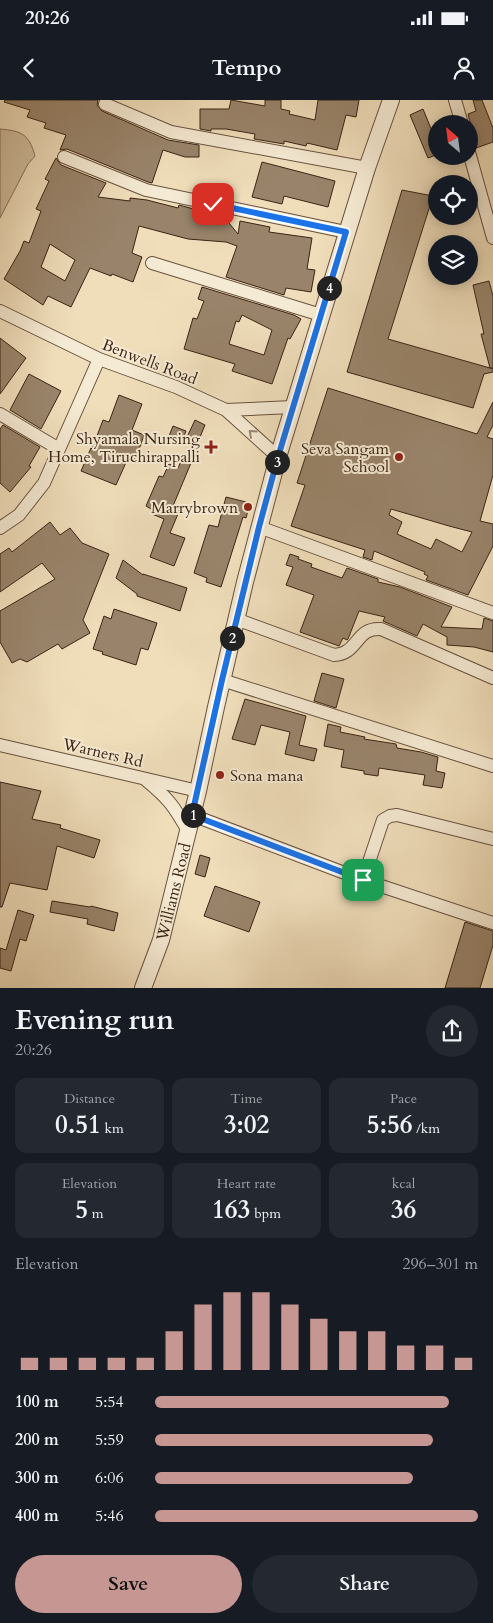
<!DOCTYPE html>
<meta charset="utf-8">
<style>
:root{--surface:#171b24;--page:#242831;--text:#f1f3f6;--muted:#9ea1a6;--accent:#c59692}
body{margin:0;font-family:Cardo,serif;background:var(--page);color:var(--text);height:100vh;display:flex;flex-direction:column;font-size:19px;white-space:nowrap}
*{box-sizing:border-box;margin:0}
p{font-size:16px;color:var(--muted)}
.icon{flex:none;width:28px;height:28px;fill:none;stroke:currentColor;stroke-width:2;stroke-linecap:round;stroke-linejoin:round}
.map{position:relative;height:888px;overflow:hidden}
.sheet{display:flex;flex-direction:column;background:var(--surface);flex:1}
.sheet>*{flex:none}
.needle{width:32px;rotate:332deg}
.buttons{position:absolute;left:428px;top:15px;display:grid;gap:10px}
.buttons a{display:grid;place-items:center;width:50px;height:50px;border-radius:50%;background:var(--surface);box-shadow:0 2px 12px #0003;font-size:25px}
.pin{position:absolute;display:grid;place-items:center;width:42px;height:42px;color:#fff;margin:-21px;border-radius:10px;box-shadow:0 2px 8px #0006}
.km{position:absolute;width:25px;height:25px;margin:-12px;border-radius:50%;background:#222;color:#fff;font-size:14px;line-height:25px;text-align:center}
.round{display:grid;place-items:center;flex:none;width:52px;height:52px;border-radius:26px;background:var(--page)}
.head{display:flex;align-items:center;justify-content:space-between;height:85px;padding:0 15px}
h1{font-size:28px;font-weight:800;line-height:38px}
.stats{display:grid;grid-template-columns:repeat(3,1fr);gap:8px;height:85px;padding:5px 15px}
.stats div{display:grid;align-content:center;border-radius:12px;background:var(--page);text-align:center}
.stats b{font-size:25px;font-weight:800}
.stats small{font-size:14px;font-weight:400}
.stats p{font-size:14px}
.chart{height:140px;padding:10px 15px}
.chart p{display:flex;justify-content:space-between}
.chart svg{width:100%;height:90px;margin-top:5px;stroke:var(--accent);stroke-width:6}
.button{display:flex;gap:10px;margin-top:auto;padding:10px 15px}
.button a{flex:1;height:58px;border-radius:30px;background:var(--accent);color:#111;font-size:20px;font-weight:800;line-height:58px;text-align:center}
.button a+a{background:var(--page);color:var(--text)}
ul{padding:0 15px;list-style:none;font-size:16px}
li{display:grid;grid-template-columns:80px 60px 1fr;align-items:center;height:38px}
li i{height:12px;border-radius:6px;background:var(--accent)}
.status{display:flex;justify-content:space-between;align-items:center;height:35px;padding:0 25px;background:var(--surface);direction:ltr}
.status svg{height:14px;fill:currentColor}
header{display:flex;justify-content:space-between;align-items:center;height:65px;padding:0 15px;background:var(--surface);font-size:22px;font-weight:800}
.map>svg:first-child{display:block}
</style>
<div class="status"><b>20:26</b><svg viewBox="0 0 49 12"><path d="M0 12V9h3v3zM5 12V6h3v6zM10 12V3h3v9zM15 12V0h3v12zM26 1h20v11H26zM47 4h2v5h-2z"/></svg></div>
<header><svg class="icon" aria-label="back" viewBox="0 0 24 24"><path d="M15 5l-7 7 7 7"/></svg>Tempo<svg class="icon" aria-label="person" viewBox="0 0 24 24"><circle cx="12" cy="8" r="4"/><path d="M4 21q1-7 8-7t8 7"/></svg></header>
<div class="map">
<svg width="493" height="888" viewBox="0 0 493 888">
<rect width="100%" height="100%" fill="#f0debb"/>
<filter id="stains"><feTurbulence type="fractalNoise" baseFrequency=".004" numOctaves="4"/><feColorMatrix values="0 0 0 0 .2 0 0 0 0 .09 0 0 0 0 .02 0 0 0 .5 -.17"/></filter>
<radialGradient id="worn" r=".72"><stop offset=".6" stop-color="#630" stop-opacity="0"/><stop offset="1" stop-color="#630" stop-opacity=".3"/></radialGradient>
<!-- green -->
<path fill="#d1be9f" stroke="#86705a" d="M 0,29 C 22,31 29,34 35,56 L 28,64 L 0,118 Z"/>
<!-- building -->
<path fill="#99846b" stroke="#3b2314" fill-rule="evenodd" d="M 5,0 L 98,0 L 97,5 L 102,11 L 168,40 L 199,45 L 199,57 L 185,57 L 163,50 L 152,83 L 148,82 L 67,49 L 60,50 L 66,35 L 44,28 L 46,23 L 27,17 L 30,10 L 4,2 Z
M 231,0 L 265,6 L 265,0 L 281,0 L 281,9 L 290,11 L 289,14 L 315,20 L 318,0 L 359,0 L 356,17 L 346,15 L 337,50 L 307,43 L 306,46 L 284,41 L 284,44 L 254,39 L 255,34 L 226,29 L 211,29 L 211,31 L 200,29 L 200,9 L 229,9 Z
M 473,0 L 482,0 L 493,28 L 493,42 L 476,48 L 471,37 L 473,36 L 469,27 L 470,22 L 468,14 L 476,11 Z
M 423,9 L 436,41 L 436,55 L 428,58 L 410,15 Z
M 56,58 L 61,65 L 106,83 L 98,97 L 130,101 L 130,98 L 147,100 L 178,108 L 179,105 L 216,115 L 216,113 L 222,114 L 221,116 L 224,117 L 238,134 L 240,121 L 270,127 L 269,132 L 312,138 L 307,169 L 315,170 L 311,192 L 286,188 L 284,195 L 226,177 L 237,146 L 226,142 L 188,139 L 139,126 L 132,153 L 142,157 L 133,182 L 112,174 L 111,176 L 90,168 L 71,207 L 48,196 L 43,205 L 4,179 L 20,151 L 24,141 L 29,143 L 41,111 L 36,109 L 49,81 L 45,79 ZM 50,144 L 75,160 L 65,181 L 41,167 Z
M 262,62 L 335,81 L 328,107 L 284,96 L 282,104 L 252,97 Z
M 221,86 L 223,98 L 213,96 L 212,88 Z
M 402,90 L 433,96 L 388,239 L 490,268 L 481,234 L 484,234 L 473,185 L 489,181 L 493,196 L 493,268 L 490,268 L 493,269 L 493,272 L 484,274 L 473,308 L 347,272 Z
M 202,187 L 294,215 L 301,219 L 290,239 L 288,238 L 272,284 L 232,271 L 235,264 L 184,249 L 193,218 L 197,219 L 204,201 L 198,199 ZM 242,215 L 272,230 L 264,255 L 229,244 L 236,221 L 239,222 Z
M 0,238 L 26,258 L 0,294 Z
M 29,274 L 61,291 L 41,329 L 10,310 Z
M 328,288 L 477,334 L 493,302 L 493,325 L 487,337 L 493,339 L 493,375 L 480,421 L 493,424 L 493,446 L 468,495 L 426,480 L 428,476 L 424,474 L 425,472 L 374,451 L 372,460 L 363,457 L 365,450 L 291,426 L 305,385 L 297,383 ZM 391,409 L 449,426 L 472,432 L 462,452 L 436,439 L 431,449 L 397,434 L 402,422 L 389,415 Z
M 119,295 L 142,304 L 132,330 L 144,335 L 135,361 L 128,358 L 116,385 L 81,371 L 91,348 L 92,349 L 103,320 L 109,322 Z
M 195,320 L 205,325 L 198,342 L 187,337 Z
M 3,325 L 40,347 L 29,366 L 31,367 L 10,392 L 0,383 L 0,329 Z
M 173,326 L 186,331 L 182,341 L 169,336 Z
M 182,359 L 191,363 L 173,406 L 180,409 L 170,433 L 185,438 L 174,466 L 150,457 L 164,419 L 152,414 L 153,410 L 146,406 L 159,376 L 163,377 L 169,364 L 178,368 Z
M 226,397 L 250,403 L 246,418 L 243,417 L 221,487 L 206,482 L 207,478 L 194,473 L 209,425 L 218,427 Z
M 50,422 L 60,435 L 70,428 L 82,443 L 109,454 L 83,520 L 90,533 L 62,549 L 58,544 L 27,562 L 20,559 L 12,563 L 0,542 L 0,511 L 55,479 L 42,463 L 0,492 L 0,454 L 9,448 L 12,452 Z
M 290,454 L 299,457 L 298,459 L 312,464 L 311,467 L 342,478 L 347,468 L 378,479 L 378,482 L 400,487 L 452,507 L 441,527 L 482,529 L 484,518 L 493,521 L 493,552 L 474,547 L 447,545 L 447,537 L 423,524 L 417,536 L 383,521 L 385,517 L 359,511 L 348,539 L 347,540 L 343,538 L 339,546 L 300,532 L 314,495 L 286,485 L 293,467 L 286,465 Z
M 123,460 L 143,475 L 143,474 L 187,488 L 180,511 L 137,496 L 137,494 L 116,478 Z
M 114,509 L 157,523 L 148,550 L 141,548 L 136,565 L 102,554 L 103,552 L 93,549 L 104,516 L 111,519 Z
M 322,573 L 344,579 L 336,608 L 314,601 Z
M 245,599 L 306,616 L 299,645 L 317,649 L 314,661 L 285,654 L 290,632 L 261,625 L 255,645 L 232,639 Z
M 328,624 L 341,627 L 340,632 L 365,637 L 364,639 L 396,644 L 397,648 L 421,652 L 438,657 L 436,671 L 445,673 L 442,688 L 423,685 L 425,675 L 379,668 L 378,676 L 364,674 L 364,671 L 341,667 L 344,650 L 324,646 Z
M 0,682 L 41,691 L 32,719 L 61,725 L 60,728 L 100,740 L 94,758 L 57,746 L 47,790 L 10,783 L 2,807 L 0,807 Z
M 200,755 L 210,758 L 205,777 L 195,774 Z
M 215,786 L 260,802 L 249,832 L 204,816 Z
M 52,801 L 90,807 L 91,806 L 118,813 L 114,831 L 87,824 L 88,819 L 50,812 Z
M 18,810 L 34,815 L 26,841 L 20,839 L 11,871 L 0,868 L 0,848 L 6,850 Z
M 465,822 L 493,831 L 493,845 L 480,888 L 445,888 Z"/>
<g fill="none" stroke-linecap="round" stroke-linejoin="round">
<defs>
<path id="minor" d="M 455,0 L 462,24
M 105,4 L 171,32 L 367,68
M 469,52 L 493,138
M 64,57 L 146,90 L 346,132
M 152,163 L 321,215
M 0,211 L 99,259 L 176,287 L 226,310 L 278,357
M 226,310 L 293,307
M 0,314 L 59,349
M 259,427 L 493,513
M 0,428 L 19,415 L 44,383 L 99,259
M 236,519 L 334,555 C 359,554 355,527 381,529 L 493,578
M 222,580 L 493,666
M 0,645 L 198,691
M 146,680 C 168,698 174,706 188,731
M 192,715 L 363,780 L 493,823
M 363,780 L 383,720 L 390,716 L 397,715 L 493,739"/>
<g id="tertiary">
<path id="s1" d="M 143,888 L 161,840 L 198,691 L 216,607 L 245,482 L 278,357 L 367,68 L 391,0"/>
</g>
</defs>
<!-- minor casing -->
<use href="#minor" stroke="#68523e" stroke-width="14"/>
<!-- tertiary casing -->
<use href="#tertiary" stroke="#68523e" stroke-width="18"/>
<!-- minor -->
<use href="#minor" stroke="#f5ead3" stroke-width="12"/>
<!-- tertiary -->
<use href="#tertiary" stroke="#f5ead3" stroke-width="16"/>
</g>
<!-- one-way arrows -->
<defs><path id="oneway-chevron" d="M-2-3.5L2.5 0L-2 3.5" fill="none" stroke-width="1.6" stroke-linecap="round" stroke-linejoin="round" transform="scale(1.25)"/></defs>
<use stroke="#988674" href="#oneway-chevron" transform="translate(252 333) rotate(-138)"/>
<g fill="none" stroke-linecap="round" stroke-linejoin="round">
<defs>
<path id="route" d="M 213,104 L 346,132 L 278,357 L 259,427 L 222,580 L 192,715 L 363,780"/>
</defs>
<!-- route casing -->
<use href="#route" stroke="#fff" stroke-width="10"/>
<!-- route -->
<use href="#route" stroke="#1a73e8" stroke-width="6"/>
</g>
<!-- markers -->
<g fill="#8f2418" stroke="#f5ead3" stroke-width="2">
<path d="M208.5 339.5h5v5h5v5h-5v5h-5v-5h-5v-5h5z"/>
<circle cx="399" cy="357" r="5"/>
<circle cx="248" cy="407" r="5"/>
<circle cx="220" cy="675" r="5"/>
</g>
<g text-anchor="middle" stroke-width="4" stroke-linejoin="round" paint-order="stroke">
<!-- street labels -->
<g font-size="16" fill="#3b2314" stroke="#f5ead3">
<text transform="translate(150 261) rotate(21)" y="6">Benwells Road</text>
<text transform="translate(103 652) rotate(13)" y="6">Warners Rd</text>
<text dy="6" stroke="none"><textPath href="#s1" startOffset="101">Williams Road</textPath></text>
</g>
<!-- poi labels -->
<g font-size="16" fill="#3b2314" stroke="#f5ead3" text-anchor="end">
<text x="200" y="344">Shyamala Nursing<tspan x="200" dy="18">Home, Tiruchirappalli</tspan></text>
<text x="389" y="354">Seva Sangam<tspan x="389" dy="18">School</tspan></text>
<text x="238" y="413">Marrybrown</text>
<text x="230" y="681" text-anchor="start">Sona mana</text>
</g>
</g>
<rect width="100%" height="100%" filter="url(#stains)"/>
<rect width="100%" height="100%" fill="url(#worn)"/>
</svg>
<div class="buttons">
<a><svg class="needle" viewBox="-14 -14 28 28"><path d="M0-13l5 13h-10z" fill="#e53935"/><path d="M0 13l5-13h-10z" fill="#9ea1a6"/></svg></a>
<a><svg class="icon" aria-label="locate" viewBox="0 0 24 24"><circle cx="12" cy="12" r="6"/><path d="M12 2v4M12 18v4M2 12h4M18 12h4"/></svg></a>
<a><svg class="icon" aria-label="layers" viewBox="0 0 24 24"><path d="M12 4l9 5-9 5-9-5zM3 14l9 5 9-5"/></svg></a>
</div>
<div class="pin" style="left:363px;top:780px;background:#1e9e55"><svg class="icon" aria-label="arrive" viewBox="0 0 24 24"><path d="M6 21V4h12l-3 4 3 4H6"/></svg></div>
<div class="pin" style="left:213px;top:104px;background:#d93025"><svg class="icon" aria-label="check" viewBox="0 0 24 24"><path d="M5 12l5 5 9-10"/></svg></div>
<b class="km" style="left:193px;top:715px">1</b>
<b class="km" style="left:232px;top:538px">2</b>
<b class="km" style="left:277px;top:362px">3</b>
<b class="km" style="left:329px;top:188px">4</b>
</div>
<section class="sheet">
<div class="head"><div><h1>Evening run</h1><p>20:26</p></div><a class="round"><svg class="icon" aria-label="share" viewBox="0 0 24 24"><path d="M12 15V3M7 8l5-5 5 5M5 13v7h14v-7"/></svg></a></div>
<div class="stats">
<div><p>Distance</p><b>0.51<small> km</small></b></div>
<div><p>Time</p><b>3:02</b></div>
<div><p>Pace</p><b>5:56<small> /km</small></b></div>
</div>
<div class="stats">
<div><p>Elevation</p><b>5<small> m</small></b></div>
<div><p>Heart rate</p><b>163<small> bpm</small></b></div>
<div><p>kcal</p><b>36</b></div>
</div>
<div class="chart"><p><span>Elevation</span>296–301 m</p>
<svg viewBox="0 0 160 44" preserveAspectRatio="none"><path d="M5 44V38M15 44V38M25 44V38M35 44V38M45 44V38M55 44V25M65 44V12M75 44V6M85 44V6M95 44V12M105 44V19M115 44V25M125 44V25M135 44V32M145 44V32M155 44V38"/></svg>
</div>
<ul>
<li><b>100 m</b>5:54<i style="width:91%"></i></li>
<li><b>200 m</b>5:59<i style="width:86%"></i></li>
<li><b>300 m</b>6:06<i style="width:80%"></i></li>
<li><b>400 m</b>5:46<i style="width:100%"></i></li>
</ul>
<div class="button"><a>Save</a><a>Share</a></div>
</section>
